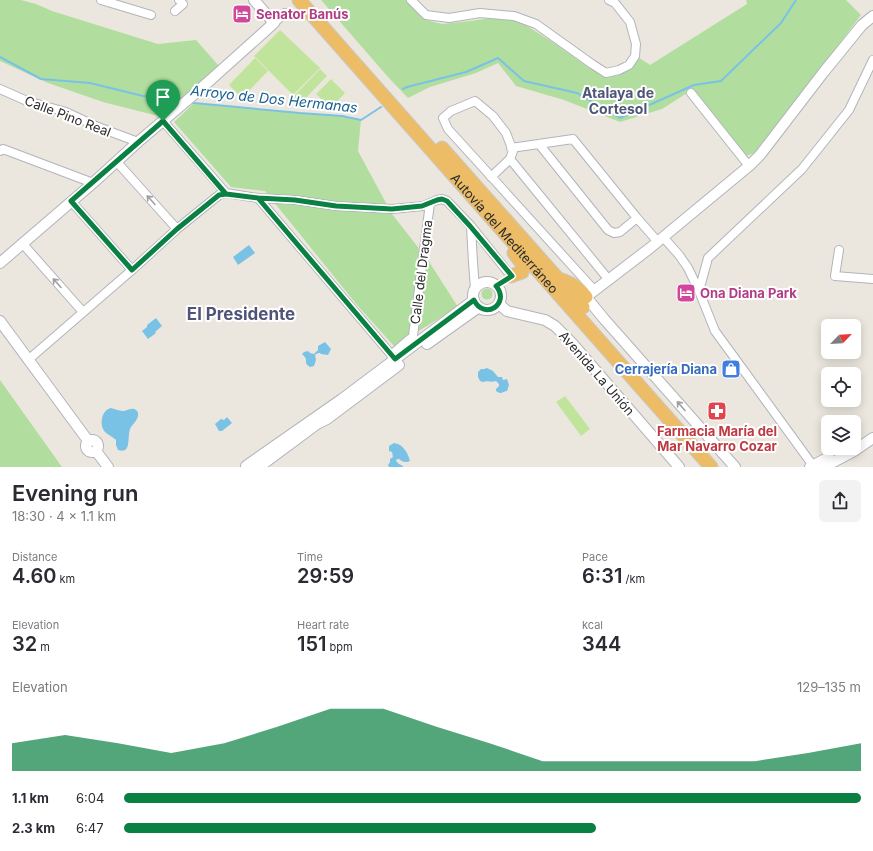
<!DOCTYPE html>
<meta charset="utf-8">
<style>
:root{--surface:#fff;--page:#f2f2f3;--text:#2b2b33;--muted:#7c7c81;--accent:#0b8043}
body{margin:0;font-family:Inter,sans-serif;background:var(--page);color:var(--text);height:100vh;display:flex;flex-direction:column;font-size:15px;white-space:nowrap}
*{box-sizing:border-box;margin:0}
p{font-size:13px;color:var(--muted)}
.icon{flex:none;width:22px;height:22px;fill:none;stroke:currentColor;stroke-width:2;stroke-linecap:round;stroke-linejoin:round}
.map{position:relative;height:467px;overflow:hidden}
.drawer{display:flex;flex-direction:column;background:var(--surface);flex:1}
.drawer>*{flex:none}
.needle{width:26px;rotate:65deg}
.buttons{position:absolute;left:821px;top:319px;display:grid;gap:8px}
.buttons a{display:grid;place-items:center;width:40px;height:40px;border-radius:6px;background:var(--surface);box-shadow:0 2px 10px #0003;font-size:20px}
.pin{position:absolute;display:grid;place-items:center;width:34px;height:34px;color:#fff;margin:-41px -17px;border-radius:50% 50% 50% 0;rotate:-45deg;box-shadow:0 0 4px #0007}
.pin .icon{rotate:45deg}
.round{display:grid;place-items:center;flex:none;width:42px;height:42px;border-radius:6px;background:var(--page)}
.headline{display:flex;align-items:center;justify-content:space-between;height:68px;padding:0 12px}
h1{font-size:22px;font-weight:600;line-height:30px}
.metrics{display:grid;grid-template-columns:repeat(3,1fr);gap:6px;height:68px;padding:4px 12px}
.metrics div{display:grid;align-content:center}
.metrics b{font-size:20px;font-weight:600}
.metrics small{font-size:11px;font-weight:400}
.metrics p{font-size:11px}
.chart{height:112px;padding:8px 12px}
.chart p{display:flex;justify-content:space-between}
.chart svg{width:100%;height:72px;margin-top:4px;fill:var(--accent);opacity:.7}
ul{padding:0 12px;list-style:none;font-size:13px}
li{display:grid;grid-template-columns:64px 48px 1fr;align-items:center;height:30px}
li i{height:10px;border-radius:5px;background:var(--accent)}
.map>svg:first-child{display:block}
</style>
<div class="map">
<svg width="873" height="467" viewBox="0 0 873 467">
<rect width="100%" height="100%" fill="#ece7de"/>
<!-- green -->
<path fill="#b1de9f" d="M 0,0 L 21,0 L 36,4 L 52,11 L 158,44 L 196,40 L 219,66 L 162,117 L 103,102 L 48,83 L 0,61 Z
M 321,0 L 407,0 L 426,20 L 442,24 L 470,21 L 491,18 L 519,21 L 551,41 L 589,68 L 606,76 L 616,76 L 628,68 L 638,57 L 650,65 L 747,4 L 746,0 L 846,0 L 861,15 L 793,105 L 754,153 L 744,157 L 692,90 L 662,109 L 620,122 L 564,100 L 516,86 L 498,63 L 476,73 L 430,87 L 408,98 L 388,77 Z
M 194,103 L 300,113 L 342,116 L 361,120 L 358,151 L 392,214 L 428,260 L 458,307 L 394,346 L 357,305 L 265,191 L 231,187 L 174,122 Z
M481.5 294a5.5 5.5 0 1 1 11 0a5.5 5.5 0 1 1-11 0Z
M 0,380 L 5,387 L 62,467 L 0,467 Z"/>
<!-- pitch -->
<path fill="#c1e49c" d="M 280,30 L 320,68 L 293,95 L 254,56 Z
M 255,58 L 268,71 L 242,98 L 229,85 Z
M 320,69 L 327,76 L 298,106 L 291,99 Z
M 331,79 L 345,93 L 331,108 L 316,94 Z
M 565,396 L 590,429 L 581,436 L 556,402 Z"/>
<!-- water -->
<path fill="#7ac2e5" d="M 249,245 L 255,253 L 238,265 L 233,257 Z
M 156,318 L 162,326 L 155,332 L 156,333 L 148,339 L 142,331 L 147,327 L 147,325 Z
M 325,342 L 331,349 L 328,355 L 321,354 L 320,353 L 318,353 L 315,355 L 316,360 L 314,366 L 310,367 C 306,364 306,364 306,360 C 306,358 304,356 302,354 L 304,352 L 308,351 L 310,353 L 314,354 L 318,350 L 318,346 Z
M 487,368 L 493,371 L 498,377 L 502,377 L 503,380 L 507,379 L 509,385 L 507,391 C 501,392 502,395 496,391 L 496,389 L 499,386 L 499,384 L 496,381 C 491,383 488,380 483,382 L 480,381 L 478,377 L 478,372 L 481,369 L 484,369 Z
M 111,408 C 115,409 120,411 124,411 C 127,410 133,407 136,410 C 142,415 134,423 131,427 C 126,435 133,455 118,450 L 116,445 L 116,440 C 113,437 108,435 105,432 C 99,426 101,410 111,408 Z
M 227,417 L 232,423 L 222,431 L 219,431 L 215,424 L 221,419 L 224,420 Z
M 394,443 C 403,444 408,453 410,461 C 406,463 402,462 399,459 L 397,459 L 396,461 L 399,464 L 403,466 L 403,467 L 389,467 L 388,465 L 390,462 L 390,459 L 393,457 L 392,452 L 389,451 L 389,446 Z"/>
<g fill="none" stroke-linecap="round" stroke-linejoin="round">
<!-- stream -->
<path stroke="#7ac2e5" stroke-width="2" d="M 0,57 L 41,79 L 90,83 L 143,96 L 178,98 L 182,99
M 403,89 L 407,87 L 466,72 L 498,58 L 524,81 L 577,93 L 620,118 L 694,85 L 721,81 L 781,23 L 796,0
M 190,102 L 194,103 L 300,113 L 342,116 L 361,120 L 381,107"/>
<defs>
<path id="minor" d="M 101,0 L 151,15
M 411,0 L 426,15 L 449,18 L 480,13 L 514,16 L 536,24 L 592,64 L 606,73 L 619,70 L 629,65 L 635,56 L 636,44 L 630,22 L 615,3 L 609,0
M 175,11 L 183,4 L 179,0
M 274,23 L 285,13
M 0,89 L 27,101 L 66,112 L 98,127 L 138,142
M 691,93 L 749,166
M 163,121 L 226,193
M 539,144 L 608,230 L 614,233 L 620,232 L 637,218
M 511,148 L 573,139 L 637,218 L 658,242
M 0,151 L 3,149 L 93,183
M 510,159 L 609,280
M 116,161 L 177,229
M 491,177 L 510,159 L 513,151 L 506,133 L 493,116 L 475,101 L 451,111 L 443,118 L 448,129 L 595,291
M 258,198 L 395,359
M 71,201 L 132,270
M 471,226 L 511,276
M 663,237 L 679,255 L 688,268 L 699,291
M 22,243 L 83,312
M 839,250 L 835,276 L 873,279
M 391,355 L 413,336 L 430,203
M 28,360 L 132,270 L 177,229 L 219,195 L 226,193 L 258,198 L 295,200 L 336,206 L 392,209 L 423,206 L 437,200 L 442,199 L 447,201 L 471,226 L 472,245 L 473,262 L 475,289
M 814,467 L 715,331 L 699,291 L 708,258 L 802,169 L 849,110 L 873,60"/>
<path id="tertiary" d="M 0,263 L 93,183 L 138,142 L 197,92 L 274,23 L 254,0
M473 296a14 14 0 1 1 28 0a14 14 0 1 1-28 0Z
M 499,304 L 507,311 L 545,320 L 555,326 L 572,343 L 679,467
M 0,321 L 89,442
M 427,344 L 479,307
M86 446a6 6 0 1 1 12 0a6 6 0 1 1-12 0Z
M 96,451 L 108,467
M 246,466 L 342,399 L 474,300
M 259,467 L 317,424 L 327,419 L 399,365
M 735,467 L 605,320 L 586,297 L 650,248 L 749,166 L 760,155 L 823,73 L 862,25 L 873,16
M 810,467 L 829,457
M 824,467 L 854,451 L 873,438"/>
<g id="trunk">
<path id="s1" d="M 299,0 L 711,467"/>
<path d="M 442,148 L 583,307"/>
<path d="M 511,276 L 522,272 L 523,265 L 514,253"/>
<path d="M 562,280 C 573,284 578,288 586,297"/>
</g>
</defs>
<!-- minor casing -->
<use href="#minor" stroke="#b2b4bd" stroke-width="10"/>
<!-- tertiary casing -->
<use href="#tertiary" stroke="#b2b4bd" stroke-width="12"/>
<!-- trunk casing -->
<use href="#trunk" stroke="#c8c8c8" stroke-width="15"/>
<!-- minor -->
<use href="#minor" stroke="#fff" stroke-width="8"/>
<!-- tertiary -->
<use href="#tertiary" stroke="#fff" stroke-width="10"/>
<!-- trunk -->
<use href="#trunk" stroke="#ecbd66" stroke-width="13"/>
</g>
<!-- one-way arrows -->
<defs><path id="oneway-shaft" d="M-6 0H5M1.5-3L5.5 0L1.5 3" fill="none" stroke-width="1.6" stroke-linecap="round" stroke-linejoin="round"/></defs>
<g stroke="#a0a0a0">
<use href="#oneway-shaft" transform="translate(151 200) rotate(-132)"/>
<use href="#oneway-shaft" transform="translate(57 283) rotate(-132)"/>
<use href="#oneway-shaft" transform="translate(681 406) rotate(-131)"/>
</g>
<g fill="none" stroke-linecap="round" stroke-linejoin="round">
<defs>
<path id="route" d="M 163,121 L 71,201 L 132,270 L 177,229 L 219,195 L 226,194 L 258,198 L 295,200 L 336,206 L 392,209 L 422,206 L 437,200 L 442,199 L 447,201 L 470,226 L 512,276 L 496,286 C 511,304 484,321 474,300 L 395,359 L 258,198 L 226,194 L 163,121"/>
</defs>
<!-- route casing -->
<use href="#route" stroke="#fff" stroke-width="8"/>
<!-- route -->
<use href="#route" stroke="#0b8043" stroke-width="5"/>
</g>
<!-- icons -->
<defs>
<symbol id="hotel-square" viewBox="-11 -11 22 22"><rect x="-9" y="-9" width="18" height="18" rx="4" fill="#d1479c" stroke="#fff"/><path d="M-6-4.5h1.5V1H6V5H4.5V3h-9V5H-6ZM-4 0a1.8 1.8 0 1 1 3.6 0ZM.5 0V-2.5h3Q6-2.5 6 0Z" fill="#fff"/></symbol>
<symbol id="shop-square" viewBox="-11 -11 22 22"><rect x="-9" y="-9" width="18" height="18" rx="4" fill="#3f7fe0" stroke="#fff"/><path d="M-5-2.5h2.3a2.7 3.5 0 0 1 5.4 0H5L5.5 6h-11ZM-1.5-2.5h3a1.5 2.3 0 0 0-3 0Z" fill="#fff"/></symbol>
<symbol id="pharmacy-square" viewBox="-11 -11 22 22"><rect x="-9" y="-9" width="18" height="18" rx="4" fill="#e0444e" stroke="#fff"/><path d="M-2-6h4v4h4v4h-4v4h-4v-4h-4v-4h4Z" fill="#fff"/></symbol>
</defs>
<g fill-rule="evenodd">
<use href="#hotel-square" x="231" y="3" width="22" height="22"/>
<use href="#hotel-square" x="675" y="282" width="22" height="22"/>
<use href="#shop-square" x="720" y="358" width="22" height="22"/>
<use href="#pharmacy-square" x="706" y="400" width="22" height="22"/>
</g>
<g text-anchor="middle" stroke-width="4" stroke-linejoin="round" paint-order="stroke">
<!-- hotel labels -->
<g font-size="13" font-weight="bold" fill="#b23c85" stroke="#fff" text-anchor="start">
<text x="256" y="19">Senator Banús</text>
<text x="700" y="298">Ona Diana Park</text>
</g>
<!-- street labels -->
<g font-size="13" fill="#2b2b2b" stroke="#fff">
<text transform="translate(68 116) rotate(21)" y="5">Calle Pino Real</text>
<text dy="5" stroke="none"><textPath href="#s1" startOffset="311">Autovía del Mediterráneo</textPath></text>
<text transform="translate(421 272) rotate(-83)" y="5">Calle del Dragma</text>
<text transform="translate(597 373) rotate(49)" y="5">Avenida La Unión</text>
</g>
<!-- shop labels -->
<g font-size="13" font-weight="bold" fill="#366cbe" stroke="#fff" text-anchor="end">
<text x="717" y="374">Cerrajería Diana</text>
</g>
<!-- health labels -->
<g font-size="13" font-weight="bold" fill="#be3a42" stroke="#fff">
<text x="717" y="436">Farmacia María del<tspan x="717" dy="15">Mar Navarro Cozar</tspan></text>
</g>
<!-- neighbourhood labels -->
<g font-size="14" font-weight="bold" fill="#4f5478" stroke="#fff">
<text x="618" y="98">Atalaya de<tspan x="618" dy="16">Cortesol</tspan></text>
</g>
<!-- water labels -->
<g font-size="14" font-style="italic" fill="#186192" stroke="#fff">
<text transform="translate(274 99) rotate(6)" y="5">Arroyo de Dos Hermanas</text>
</g>
<!-- district labels -->
<g font-size="17" font-weight="bold" fill="#4f5478" stroke="#fff">
<text x="241" y="320">El Presidente</text>
</g>
</g>
</svg>
<div class="buttons">
<a><svg class="needle" viewBox="-14 -14 28 28"><path d="M0-13l5 13h-10z" fill="#e53935"/><path d="M0 13l5-13h-10z" fill="#7c7c81"/></svg></a>
<a><svg class="icon" aria-label="locate" viewBox="0 0 24 24"><circle cx="12" cy="12" r="6"/><path d="M12 2v4M12 18v4M2 12h4M18 12h4"/></svg></a>
<a><svg class="icon" aria-label="layers" viewBox="0 0 24 24"><path d="M12 4l9 5-9 5-9-5zM3 14l9 5 9-5"/></svg></a>
</div>
<div class="pin" style="left:163px;top:121px;background:#1e9e55"><svg class="icon" aria-label="arrive" viewBox="0 0 24 24"><path d="M6 21V4h12l-3 4 3 4H6"/></svg></div>
</div>
<section class="drawer">
<div class="headline"><div><h1>Evening run</h1><p>18:30 · 4 × 1.1 km</p></div><a class="round"><svg class="icon" aria-label="share" viewBox="0 0 24 24"><path d="M12 15V3M7 8l5-5 5 5M5 13v7h14v-7"/></svg></a></div>
<div class="metrics">
<div><p>Distance</p><b>4.60<small> km</small></b></div>
<div><p>Time</p><b>29:59</b></div>
<div><p>Pace</p><b>6:31<small> /km</small></b></div>
</div>
<div class="metrics">
<div><p>Elevation</p><b>32<small> m</small></b></div>
<div><p>Heart rate</p><b>151<small> bpm</small></b></div>
<div><p>kcal</p><b>344</b></div>
</div>
<div class="chart"><p><span>Elevation</span>129–135 m</p>
<svg viewBox="0 0 160 44" preserveAspectRatio="none"><path d="M0 44V27L10 22L20 27L30 33L40 27L50 17L60 6L70 6L80 17L90 27L100 38L110 38L120 38L130 38L140 38L150 33L160 27V44z"/></svg>
</div>
<ul>
<li><b>1.1 km</b>6:04<i style="width:100%"></i></li>
<li><b>2.3 km</b>6:47<i style="width:64%"></i></li>
</ul>
</section>
